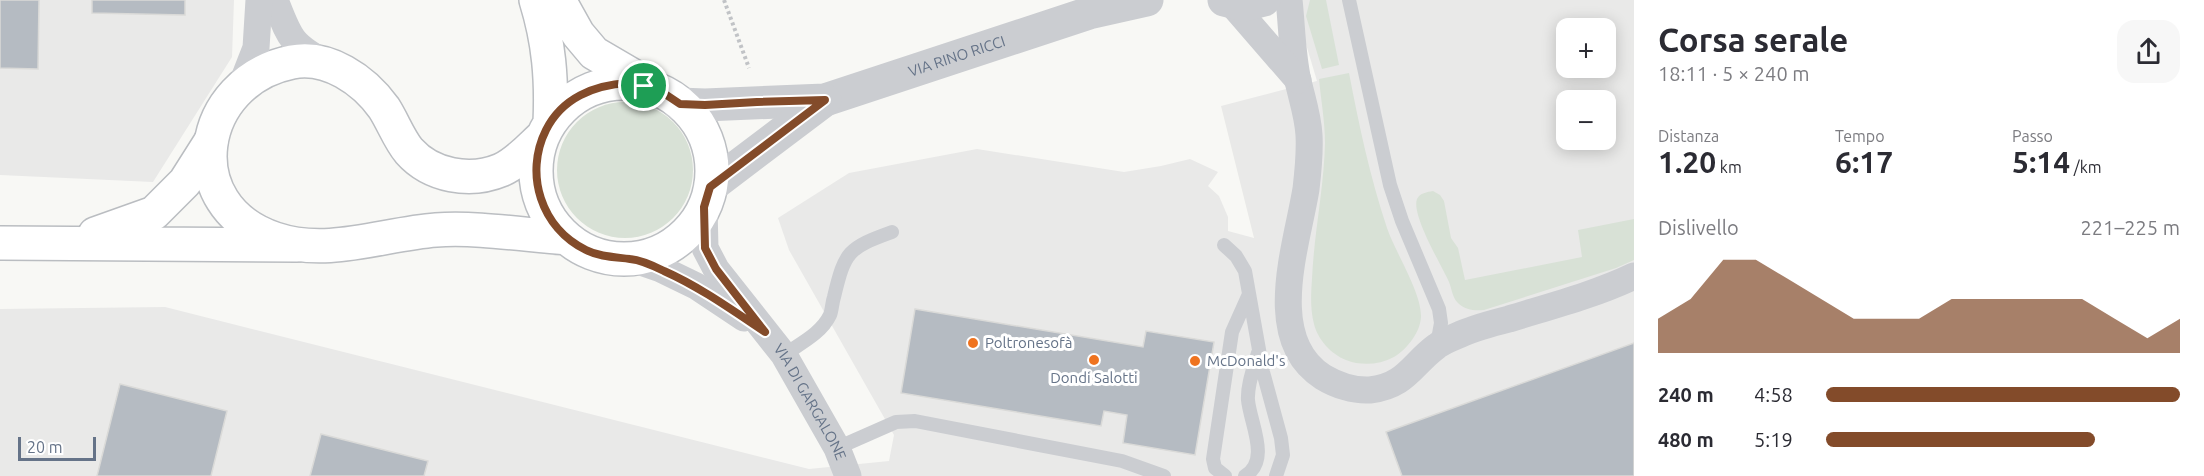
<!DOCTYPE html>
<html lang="it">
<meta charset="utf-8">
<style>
:root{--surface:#fff;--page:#f7f7f7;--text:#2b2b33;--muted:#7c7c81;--accent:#834b2a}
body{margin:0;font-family:Ubuntu,sans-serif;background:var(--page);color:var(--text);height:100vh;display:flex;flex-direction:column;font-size:22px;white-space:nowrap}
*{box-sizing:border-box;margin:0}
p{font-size:20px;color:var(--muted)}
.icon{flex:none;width:33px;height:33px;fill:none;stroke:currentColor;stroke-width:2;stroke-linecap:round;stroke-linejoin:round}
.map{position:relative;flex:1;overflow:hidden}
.details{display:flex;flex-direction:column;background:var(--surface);width:570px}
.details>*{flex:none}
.controls{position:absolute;left:1556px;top:18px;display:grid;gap:12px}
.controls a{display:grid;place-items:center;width:60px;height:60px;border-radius:12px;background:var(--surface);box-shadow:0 3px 15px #0003;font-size:30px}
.scale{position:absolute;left:18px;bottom:15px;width:78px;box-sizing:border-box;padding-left:6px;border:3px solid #657388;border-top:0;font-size:16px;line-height:21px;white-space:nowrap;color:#657388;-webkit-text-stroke:4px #fff;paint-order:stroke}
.pin{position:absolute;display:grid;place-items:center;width:51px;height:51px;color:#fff;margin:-26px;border:3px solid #fff;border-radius:50%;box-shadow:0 2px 6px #0007}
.round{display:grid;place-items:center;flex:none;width:63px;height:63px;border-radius:18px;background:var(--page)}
.headline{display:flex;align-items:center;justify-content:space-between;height:102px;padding:0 24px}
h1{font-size:33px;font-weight:700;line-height:45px}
.metrics{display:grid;grid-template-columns:repeat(3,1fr);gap:9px;height:102px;padding:6px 24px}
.metrics div{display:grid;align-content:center}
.metrics b{font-size:30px;font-weight:700}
.metrics small{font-size:16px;font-weight:400}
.metrics p{font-size:16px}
.chart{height:168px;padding:12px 24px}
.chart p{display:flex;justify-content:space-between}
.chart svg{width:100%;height:108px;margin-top:6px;fill:var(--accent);opacity:.7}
ul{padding:0 24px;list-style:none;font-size:20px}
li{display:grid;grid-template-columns:96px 72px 1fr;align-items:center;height:45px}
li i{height:15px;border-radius:8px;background:var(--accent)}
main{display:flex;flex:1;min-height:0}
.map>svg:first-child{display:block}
</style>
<main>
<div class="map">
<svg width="1634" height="476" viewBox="0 0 1634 476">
<rect width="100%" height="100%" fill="#f8f8f5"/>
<!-- built -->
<path fill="#e9e9e8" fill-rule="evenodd" d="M 0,0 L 234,0 L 232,57 L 153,182 L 0,175 Z
M 1302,0 L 1634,0 L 1634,476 L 0,476 L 0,309 L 165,307 L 809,469 L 889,461 L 894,435 L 789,250 L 778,218 L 849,173 L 977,149 L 1124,172 L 1161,166 L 1190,159 L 1218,172 L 1208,186 L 1219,196 L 1228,217 L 1228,231 L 1254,238 L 1221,106 L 1317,81 L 1300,24 ZM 1566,28 L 1605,28 L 1605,68 L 1566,68 ZM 1566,100 L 1605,100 L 1605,140 L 1566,140 Z"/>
<!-- green -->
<path fill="#d8e1d6" d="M 1310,0 L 1326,0 L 1339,65 L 1322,69 L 1306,16 Z
M 1349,73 C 1359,125 1370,177 1387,228 C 1395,252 1422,293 1421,317 C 1420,333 1407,349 1394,357 C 1379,365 1361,366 1346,360 C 1331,354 1318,340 1314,324 C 1310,309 1311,293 1312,279 C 1314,233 1324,188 1325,143 C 1325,122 1321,100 1319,79 Z
M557 170a68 68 0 1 1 136 0a68 68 0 1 1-136 0Z
M 1433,191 L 1440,195 L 1444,201 L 1451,238 L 1458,248 L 1465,280 L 1582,257 L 1578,230 L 1634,219 L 1634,260 L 1616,268 L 1484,310 C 1475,311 1465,310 1458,303 C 1452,297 1452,289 1449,282 C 1442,266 1411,215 1417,199 C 1420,193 1427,192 1433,191 Z"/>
<!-- building -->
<path fill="#b5bbc2" stroke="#dadad8" stroke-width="1.5" d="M 0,0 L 39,0 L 38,69 L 0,68 Z
M 92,0 L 185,0 L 185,15 L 92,13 Z
M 915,309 L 1143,347 L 1146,331 L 1214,342 L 1195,455 L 1123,443 L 1127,415 L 1104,411 L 1101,426 L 901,393 Z
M 1634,343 L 1634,476 L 1402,476 L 1386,432 Z
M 120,384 L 227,411 L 211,476 L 97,476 Z
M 321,434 L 428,461 L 424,476 L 310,476 Z"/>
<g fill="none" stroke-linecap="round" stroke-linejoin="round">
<defs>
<path id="primary" d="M 536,0 C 549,42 552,79 550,123
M 559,0 L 578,34 L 594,53 L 647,84
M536 171a88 88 0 1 1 176 0a88 88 0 1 1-176 0Z
M 543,136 C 530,148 517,163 501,170 C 470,183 431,176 409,151 C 399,139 393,122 384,108 C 364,80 328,55 292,62 C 197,81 176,206 275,239 C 328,257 383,234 436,230 C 477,227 525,235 567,238"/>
<path id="trunk" d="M 95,234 L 154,213 L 185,182 L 211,141
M 0,243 L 297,245"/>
</defs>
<!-- primary casing -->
<use href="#primary" stroke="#bbbec2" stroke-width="36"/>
<!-- trunk casing -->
<use href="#trunk" stroke="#babdc1" stroke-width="36"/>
<!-- path -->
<path stroke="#c1c3c6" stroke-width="4" stroke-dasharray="3 3" stroke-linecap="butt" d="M 724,0 L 749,68"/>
<!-- service -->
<path stroke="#cbcdd1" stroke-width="14" d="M 1349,0 L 1390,185 L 1402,221 L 1439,309 L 1441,323 L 1437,345
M 1224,245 L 1236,256 L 1245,271 L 1263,372 L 1281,438 L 1283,455 L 1276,476
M 784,355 C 799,344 821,334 830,315 C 832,310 832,303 834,297 C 845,251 848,248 892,232
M 837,448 L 896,422 L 915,421 L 1122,461 L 1164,476
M 1225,476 L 1215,468 L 1213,459 L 1232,332 L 1249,294
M 1245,476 C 1271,460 1250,423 1248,400 C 1247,385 1254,367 1258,353"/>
<!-- minor -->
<g stroke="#cbcdd1" stroke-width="27">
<path d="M 275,0 C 290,38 290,44 327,64"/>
<path d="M 1289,0 C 1292,27 1292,55 1298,81 C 1302,99 1308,116 1309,135 C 1310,153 1308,172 1306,189 C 1297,245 1263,339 1323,377 C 1336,385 1354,391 1370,390 C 1406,386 1412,364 1437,346 C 1443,341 1454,337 1461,334 C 1477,327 1493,323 1509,319 C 1551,306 1594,295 1634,276"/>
<path d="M 1232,4 L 1298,80"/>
<path d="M 240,89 L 256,48 L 259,0"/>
<path id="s1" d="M 704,207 L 705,248 L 716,269 L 784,355 L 837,448 L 848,476"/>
<path d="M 632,259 L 661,269 L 696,286 L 744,318"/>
</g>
<!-- tertiary -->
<g stroke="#cbcdd1" stroke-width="33">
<path d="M 1224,0 L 1244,5 L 1264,0"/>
<path id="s2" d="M 679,104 L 705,105 L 825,100 L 1089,13 L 1147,0"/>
<path d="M 710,187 L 825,100"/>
</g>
<!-- primary -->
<use href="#primary" stroke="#fff" stroke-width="33"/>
<!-- trunk -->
<use href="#trunk" stroke="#fff" stroke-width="33"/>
</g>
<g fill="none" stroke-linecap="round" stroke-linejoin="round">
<defs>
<path id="route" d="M 628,83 L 659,90 L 680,104 L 705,105 L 757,102 L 825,100 L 710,187 L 704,207 L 705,248 L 716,269 L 765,332 C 732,310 700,287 664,271 C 654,266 641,260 630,259 C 615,257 600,257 586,250 C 541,228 524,174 546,130 C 562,98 594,85 628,83 Z"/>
</defs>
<!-- route casing -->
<use href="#route" stroke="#fff" stroke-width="12"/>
<!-- route -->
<use href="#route" stroke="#834b2a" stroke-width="8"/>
</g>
<!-- markers -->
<g fill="#ef731f" stroke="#fff" stroke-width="2">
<circle cx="973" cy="343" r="6"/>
<circle cx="1094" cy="360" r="6"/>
<circle cx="1195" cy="361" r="6"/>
</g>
<g text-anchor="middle" stroke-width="6" stroke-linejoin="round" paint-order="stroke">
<!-- street labels -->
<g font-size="15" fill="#657388" stroke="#fff">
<text dy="5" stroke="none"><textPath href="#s2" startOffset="285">VIA RINO RICCI</textPath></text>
<text dy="5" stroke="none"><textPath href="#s1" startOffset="228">VIA DI GARGALONE</textPath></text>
</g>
<!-- poi labels -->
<g font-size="15" fill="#657388" stroke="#fff" text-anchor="start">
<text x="985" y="348">Poltronesofà</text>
<text x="1207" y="366">McDonald's</text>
<text x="1094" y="383" text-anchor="middle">Dondi Salotti</text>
</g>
</g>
</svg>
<div class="controls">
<a>+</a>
<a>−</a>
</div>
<div class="scale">20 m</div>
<div class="pin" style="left:644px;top:86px;background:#1e9e55"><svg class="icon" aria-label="arrive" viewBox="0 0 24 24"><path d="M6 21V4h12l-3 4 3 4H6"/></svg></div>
</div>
<section class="details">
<div class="headline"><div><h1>Corsa serale</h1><p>18:11 · 5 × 240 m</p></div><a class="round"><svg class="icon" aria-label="share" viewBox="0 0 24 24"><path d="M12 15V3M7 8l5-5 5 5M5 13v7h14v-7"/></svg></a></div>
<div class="metrics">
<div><p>Distanza</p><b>1.20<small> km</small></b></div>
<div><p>Tempo</p><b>6:17</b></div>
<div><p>Passo</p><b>5:14<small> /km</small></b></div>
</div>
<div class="chart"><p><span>Dislivello</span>221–225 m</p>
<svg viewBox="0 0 160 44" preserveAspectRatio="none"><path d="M0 44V30L10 22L20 6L30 6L40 14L50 22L60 30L70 30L80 30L90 22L100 22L110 22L120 22L130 22L140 30L150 38L160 30V44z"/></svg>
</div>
<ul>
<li><b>240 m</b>4:58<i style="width:100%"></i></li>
<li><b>480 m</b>5:19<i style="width:76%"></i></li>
</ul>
</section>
</main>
